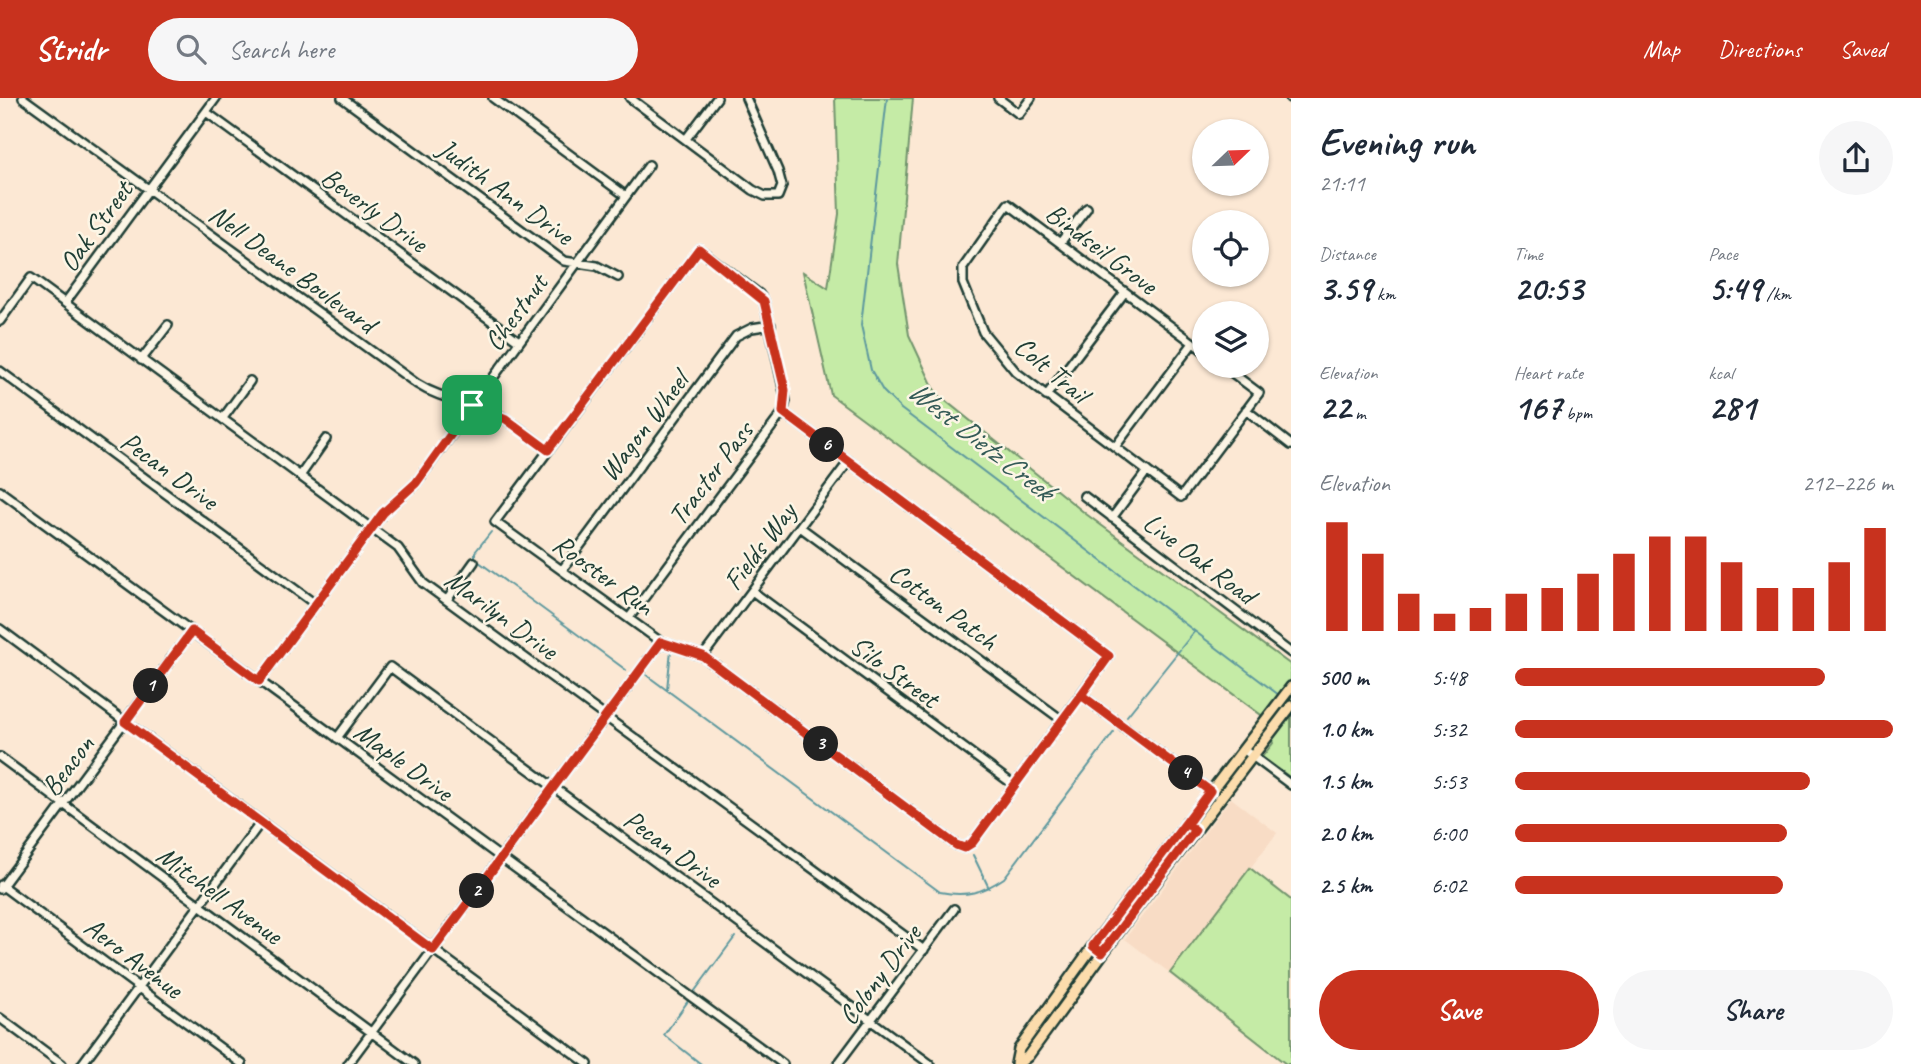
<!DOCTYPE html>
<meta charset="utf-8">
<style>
:root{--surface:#fff;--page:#f6f6f7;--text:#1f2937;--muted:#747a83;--accent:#c8321e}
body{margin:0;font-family:Caveat,sans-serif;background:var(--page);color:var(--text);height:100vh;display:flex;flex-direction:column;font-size:26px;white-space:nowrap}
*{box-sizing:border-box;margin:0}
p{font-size:23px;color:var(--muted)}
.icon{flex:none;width:38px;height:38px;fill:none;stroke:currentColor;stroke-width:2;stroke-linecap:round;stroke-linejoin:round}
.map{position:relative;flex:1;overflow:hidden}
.details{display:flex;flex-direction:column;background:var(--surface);width:630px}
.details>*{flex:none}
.needle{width:46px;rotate:67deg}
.buttons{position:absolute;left:1192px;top:21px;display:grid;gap:14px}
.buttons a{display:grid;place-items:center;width:77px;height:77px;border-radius:50%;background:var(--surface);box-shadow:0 2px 5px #0004;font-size:35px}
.pin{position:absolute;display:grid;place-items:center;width:60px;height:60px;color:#fff;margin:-30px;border-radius:14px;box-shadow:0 4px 10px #0006}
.km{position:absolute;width:35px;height:35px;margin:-18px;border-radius:50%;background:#222;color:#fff;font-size:19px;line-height:35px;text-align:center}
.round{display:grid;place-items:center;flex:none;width:74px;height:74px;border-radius:37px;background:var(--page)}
.summary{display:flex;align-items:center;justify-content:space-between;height:119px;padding:0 28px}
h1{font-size:38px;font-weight:800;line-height:52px}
.stats{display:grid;grid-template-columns:repeat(3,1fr);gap:10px;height:119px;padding:7px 28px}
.stats div{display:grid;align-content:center}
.stats b{font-size:35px;font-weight:800}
.stats small{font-size:19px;font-weight:400}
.stats p{font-size:19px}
.chart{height:196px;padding:14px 28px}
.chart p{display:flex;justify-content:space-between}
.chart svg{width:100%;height:126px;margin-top:7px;stroke:var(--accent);stroke-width:6}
.cta{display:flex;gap:14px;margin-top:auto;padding:14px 28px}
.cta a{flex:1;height:80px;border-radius:42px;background:var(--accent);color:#fff;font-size:28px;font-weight:800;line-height:80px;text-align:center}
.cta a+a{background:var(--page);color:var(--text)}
ul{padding:0 28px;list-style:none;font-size:23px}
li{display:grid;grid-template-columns:112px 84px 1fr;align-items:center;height:52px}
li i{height:18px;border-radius:9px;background:var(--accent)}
header{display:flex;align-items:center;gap:42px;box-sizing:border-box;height:98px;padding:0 35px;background:var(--accent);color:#fff}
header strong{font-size:33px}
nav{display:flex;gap:38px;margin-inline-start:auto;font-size:24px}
.search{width:490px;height:63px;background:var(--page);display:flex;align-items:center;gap:18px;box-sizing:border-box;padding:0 24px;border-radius:38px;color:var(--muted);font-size:26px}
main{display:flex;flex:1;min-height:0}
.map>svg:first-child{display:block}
</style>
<header>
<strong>Stridr</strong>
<div class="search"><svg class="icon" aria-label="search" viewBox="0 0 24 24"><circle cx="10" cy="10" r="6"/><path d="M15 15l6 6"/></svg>Search here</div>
<nav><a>Map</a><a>Directions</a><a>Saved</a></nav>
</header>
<main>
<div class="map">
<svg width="1291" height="966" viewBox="0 0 1291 966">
<rect width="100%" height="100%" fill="#fce8d4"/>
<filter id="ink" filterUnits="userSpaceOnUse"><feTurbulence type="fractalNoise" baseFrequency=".0143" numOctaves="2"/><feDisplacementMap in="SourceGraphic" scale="14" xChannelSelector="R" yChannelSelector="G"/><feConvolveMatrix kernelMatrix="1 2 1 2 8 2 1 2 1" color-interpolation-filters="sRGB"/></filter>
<g filter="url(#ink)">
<!-- built -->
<path fill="#f8dcc5" d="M 1231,700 L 1277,735 L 1170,875 L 1125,841 Z"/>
<!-- green -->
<path fill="#c5eba6" stroke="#72946d" stroke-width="2" d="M 835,0 L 913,0 L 898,166 L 909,237 L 936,295 L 1086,416 L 1291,567 L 1291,680 L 1262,659 L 1273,645 L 1261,617 L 831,297 L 803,174 L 828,190 L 839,116 Z
M 1250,770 L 1291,802 L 1291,966 L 1286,966 L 1170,875 Z"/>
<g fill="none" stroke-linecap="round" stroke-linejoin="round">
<!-- stream -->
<path stroke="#5d989e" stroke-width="2" d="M 887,0 L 861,227 L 871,272 L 883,293 L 901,311 L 1279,597
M 491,434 L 475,454 L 475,461 L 626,572
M 645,576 L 940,794 C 966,799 982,795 1004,780 L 1114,634
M 667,591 L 671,552
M 1127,618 L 1194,534
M 973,757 L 989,790
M 694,894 L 735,839
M 688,903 L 664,937 L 701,966"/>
<defs>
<path id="minor" d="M 23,0 L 417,286 C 440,301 464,302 489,312 C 511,322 529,338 548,352
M 342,0 L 564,163 L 597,168 L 618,179
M 493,0 L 626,98
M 630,0 L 753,92 L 765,98 L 778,98 L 782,88 L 778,73 L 746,0
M 998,0 L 1019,16 L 1031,0
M 1290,0 L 1291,0
M 206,14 L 519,243
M 686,41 L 717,0
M 1060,145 L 1087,110
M 65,205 L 216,0
M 0,223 L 31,180 L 398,450 L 423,485 L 924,852
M 1204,253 L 1008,106 L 963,170 L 963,185 L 983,234 L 1016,274 L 1181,399 L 1259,295 L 1223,268
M 141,262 L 168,227
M 0,273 L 315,506
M 1046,298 L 1125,194
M 1246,312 L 1291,347
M 223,320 L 250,283
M 1115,349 L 1193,245
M 300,378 L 326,341
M 0,393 L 783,966
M 1084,398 L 1291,555
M 1112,420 L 1147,373
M 800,429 L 1062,622
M 562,472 L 736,238 L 752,230 L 771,227
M 752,493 L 1014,687
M 447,502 L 474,464
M 629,520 L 783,314 L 786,303 L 764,203 L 759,196 L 699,151 L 495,424 L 661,544 L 703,558 L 956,747 L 964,750 L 972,745 L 1109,558 L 783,314
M 0,531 L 588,966
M 703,558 L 849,363
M 259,583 L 383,415 L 416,385 L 649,67
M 1081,597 L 1213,695
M 337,640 L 390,569 L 930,966
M 1243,651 L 1291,687
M 0,659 L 414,966
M 1,787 L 242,966
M 0,791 L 192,533
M 0,920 L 62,966
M 82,966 L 261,724
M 348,966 L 661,544
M 838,966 L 954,811"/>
<path id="major" d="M 1016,966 L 1019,951 L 1093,848 L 1291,589
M 1018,966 L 1028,958 L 1130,818 L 1291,608"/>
</defs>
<!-- minor casing -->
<use href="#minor" stroke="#1f3d34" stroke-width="12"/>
<!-- major casing -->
<use href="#major" stroke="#1f3d34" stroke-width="14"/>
<!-- minor -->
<use href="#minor" stroke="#fcf5e5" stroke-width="7"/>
<!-- major -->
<use href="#major" stroke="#fcdcac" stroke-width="9"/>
</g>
</g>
<g fill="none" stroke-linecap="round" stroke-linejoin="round" filter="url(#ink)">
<defs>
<path id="route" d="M 472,307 L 416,385 L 383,415 L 259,583 L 192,533 L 125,624 L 433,852 L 661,544 L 703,558 L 956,747 L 964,750 L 972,745 L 1081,597 L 1210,693 L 1187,726 L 1195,732 L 1102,855 L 1093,848 L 1210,693 L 1081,597 L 1109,558 L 783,314 L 785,292 L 764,203 L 699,151 L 548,352 L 506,321 L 472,307"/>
</defs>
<!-- route casing -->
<use href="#route" stroke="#fff" stroke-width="14"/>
<!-- route -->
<use href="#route" stroke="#c8321e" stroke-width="9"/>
</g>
<g text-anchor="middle" stroke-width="5" stroke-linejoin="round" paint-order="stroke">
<!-- street labels -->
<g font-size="28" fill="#1f3d34" stroke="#fcf5e5">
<text transform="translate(506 93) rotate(36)" y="10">Judith Ann Drive</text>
<text transform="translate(375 111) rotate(36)" y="10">Beverly Drive</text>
<text transform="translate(95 128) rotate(-54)" y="10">Oak Street</text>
<text transform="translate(1102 150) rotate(37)" y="10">Bindseil Grove</text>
<text transform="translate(293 170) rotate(36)" y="10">Nell Deane Boulevard</text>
<text transform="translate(515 214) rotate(-54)" y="10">Chestnut</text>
<text transform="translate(1052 271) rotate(40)" y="10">Colt Trail</text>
<text transform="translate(643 328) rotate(-53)" y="10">Wagon Wheel</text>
<text transform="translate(170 372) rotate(36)" y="10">Pecan Drive</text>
<text transform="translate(710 375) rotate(-53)" y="10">Tractor Pass</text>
<text transform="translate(759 448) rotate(-53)" y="10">Fields Way</text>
<text transform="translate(1200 460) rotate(37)" y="10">Live Oak Road</text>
<text transform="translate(604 476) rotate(36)" y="10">Rooster Run</text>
<text transform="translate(944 508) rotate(36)" y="10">Cotton Patch</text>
<text transform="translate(502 516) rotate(36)" y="10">Marilyn Drive</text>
<text transform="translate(895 573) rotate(36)" y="10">Silo Street</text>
<text transform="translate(404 663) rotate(36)" y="10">Maple Drive</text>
<text transform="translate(67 667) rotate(-53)" y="10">Beacon</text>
<text transform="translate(673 750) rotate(36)" y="10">Pecan Drive</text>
<text transform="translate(220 796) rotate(36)" y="10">Mitchell Avenue</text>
<text transform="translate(134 859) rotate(37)" y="10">Aero Avenue</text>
<text transform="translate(879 876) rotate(-53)" y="10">Colony Drive</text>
</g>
<!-- water labels -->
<g font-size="30" font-style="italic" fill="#345b57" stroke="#fcf5e5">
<text transform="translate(981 342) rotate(38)" y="10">West Dietz Creek</text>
</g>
</g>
</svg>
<div class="buttons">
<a><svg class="needle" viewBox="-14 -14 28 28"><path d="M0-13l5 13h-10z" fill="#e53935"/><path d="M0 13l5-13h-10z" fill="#747a83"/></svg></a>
<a><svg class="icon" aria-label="locate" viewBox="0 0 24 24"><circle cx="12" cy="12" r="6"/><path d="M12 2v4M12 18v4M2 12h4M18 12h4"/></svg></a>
<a><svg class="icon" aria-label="layers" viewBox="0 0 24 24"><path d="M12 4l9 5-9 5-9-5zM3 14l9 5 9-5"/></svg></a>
</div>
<div class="pin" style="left:472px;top:307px;background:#1e9e55"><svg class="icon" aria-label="arrive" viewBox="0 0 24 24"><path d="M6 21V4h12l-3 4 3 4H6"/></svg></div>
<b class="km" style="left:151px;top:588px">1</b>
<b class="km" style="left:477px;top:793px">2</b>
<b class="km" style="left:821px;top:646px">3</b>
<b class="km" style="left:1186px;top:675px">4</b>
<b class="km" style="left:827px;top:347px">6</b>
</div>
<section class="details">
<div class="summary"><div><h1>Evening run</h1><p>21:11</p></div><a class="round"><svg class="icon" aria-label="share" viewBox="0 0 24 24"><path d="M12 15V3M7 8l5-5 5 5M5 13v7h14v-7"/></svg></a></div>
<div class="stats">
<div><p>Distance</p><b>3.59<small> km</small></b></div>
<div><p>Time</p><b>20:53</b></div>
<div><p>Pace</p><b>5:49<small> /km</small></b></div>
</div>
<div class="stats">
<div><p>Elevation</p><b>22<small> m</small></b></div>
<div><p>Heart rate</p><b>167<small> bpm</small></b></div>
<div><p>kcal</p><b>281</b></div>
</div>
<div class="chart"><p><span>Elevation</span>212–226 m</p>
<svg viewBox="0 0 160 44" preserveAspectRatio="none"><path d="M5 44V6M15 44V17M25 44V31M35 44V38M45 44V36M55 44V31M65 44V29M75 44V24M85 44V17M95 44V11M105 44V11M115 44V20M125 44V29M135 44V29M145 44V20M155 44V8"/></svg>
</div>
<ul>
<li><b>500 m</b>5:48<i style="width:82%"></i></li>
<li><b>1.0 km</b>5:32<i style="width:100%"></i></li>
<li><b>1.5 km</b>5:53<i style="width:78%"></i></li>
<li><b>2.0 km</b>6:00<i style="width:72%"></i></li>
<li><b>2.5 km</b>6:02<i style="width:71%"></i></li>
</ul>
<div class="cta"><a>Save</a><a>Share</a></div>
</section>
</main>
